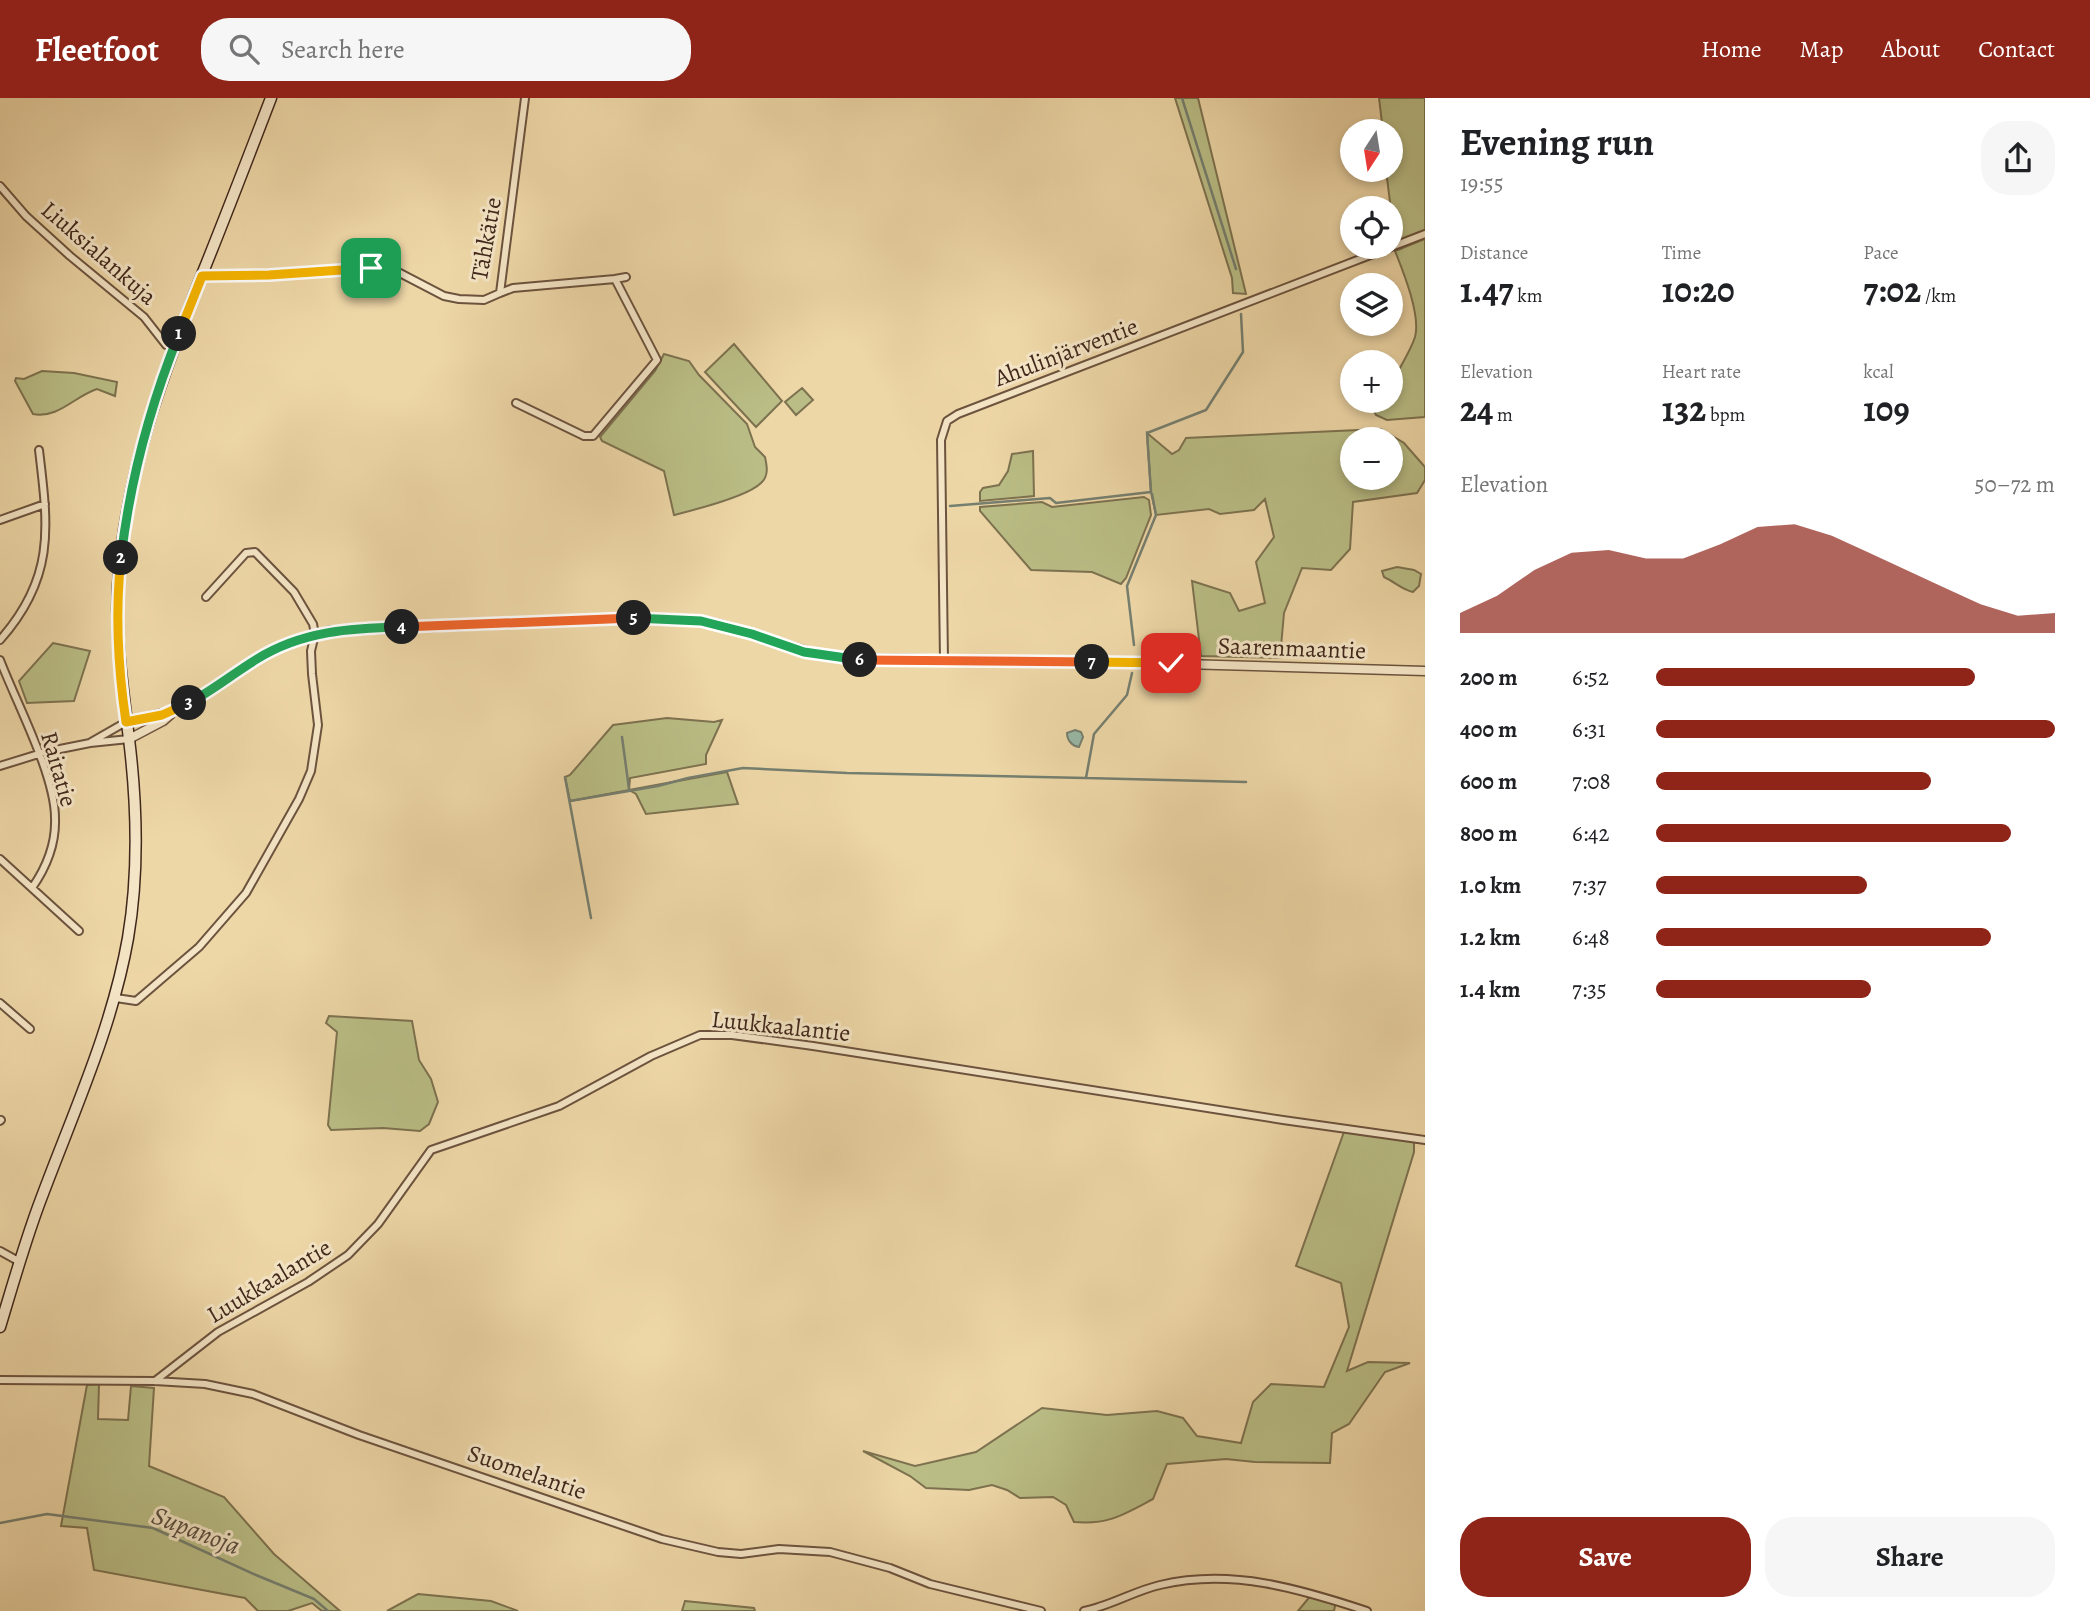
<!DOCTYPE html>
<meta charset="utf-8">
<style>
:root{--surface:#fff;--page:#f6f6f6;--text:#202124;--muted:#757577;--accent:#8f2418}
body{margin:0;font-family:Alegreya,serif;background:var(--page);color:var(--text);height:100vh;display:flex;flex-direction:column;font-size:26px;white-space:nowrap}
*{box-sizing:border-box;margin:0}
p{font-size:23px;color:var(--muted)}
.icon{flex:none;width:38px;height:38px;fill:none;stroke:currentColor;stroke-width:2;stroke-linecap:round;stroke-linejoin:round}
.map{position:relative;flex:1;overflow:hidden}
.side{display:flex;flex-direction:column;background:var(--surface);width:665px}
.side>*{flex:none}
.needle{width:46px;rotate:192deg}
.controls{position:absolute;left:1340px;top:21px;display:grid;gap:14px}
.controls a{display:grid;place-items:center;width:63px;height:63px;border-radius:50%;background:var(--surface);box-shadow:0 4px 10px #0003;font-size:35px}
.pin{position:absolute;display:grid;place-items:center;width:60px;height:60px;color:#fff;margin:-30px;border-radius:14px;box-shadow:0 4px 10px #0006}
.km{position:absolute;width:35px;height:35px;margin:-18px;border-radius:50%;background:#222;color:#fff;font-size:19px;line-height:35px;text-align:center}
.round{display:grid;place-items:center;flex:none;width:74px;height:74px;border-radius:28px;background:var(--page)}
.headline{display:flex;align-items:center;justify-content:space-between;height:119px;padding:0 35px}
h1{font-size:38px;font-weight:600;line-height:52px}
.stats{display:grid;grid-template-columns:repeat(3,1fr);gap:10px;height:119px;padding:7px 35px}
.stats div{display:grid;align-content:center}
.stats b{font-size:35px;font-weight:600}
.stats small{font-size:19px;font-weight:400}
.stats p{font-size:19px}
.chart{height:196px;padding:14px 35px}
.chart p{display:flex;justify-content:space-between}
.chart svg{width:100%;height:126px;margin-top:7px;fill:var(--accent);opacity:.7}
.button{display:flex;gap:14px;margin-top:auto;padding:14px 35px}
.button a{flex:1;height:80px;border-radius:28px;background:var(--accent);color:#fff;font-size:28px;font-weight:600;line-height:80px;text-align:center}
.button a+a{background:var(--page);color:var(--text)}
ul{padding:0 35px;list-style:none;font-size:23px}
li{display:grid;grid-template-columns:112px 84px 1fr;align-items:center;height:52px}
li i{height:18px;border-radius:9px;background:var(--accent)}
header{display:flex;align-items:center;gap:42px;box-sizing:border-box;height:98px;padding:0 35px;background:var(--accent);color:#fff}
header strong{font-size:33px}
nav{display:flex;gap:38px;margin-inline-start:auto;font-size:24px}
.search{width:490px;height:63px;background:var(--page);display:flex;align-items:center;gap:18px;box-sizing:border-box;padding:0 24px;border-radius:28px;color:var(--muted);font-size:26px}
main{display:flex;flex:1;min-height:0}
.map>svg:first-child{display:block}
</style>
<header>
<strong>Fleetfoot</strong>
<div class="search"><svg class="icon" aria-label="search" viewBox="0 0 24 24"><circle cx="10" cy="10" r="6"/><path d="M15 15l6 6"/></svg>Search here</div>
<nav><a>Home</a><a>Map</a><a>About</a><a>Contact</a></nav>
</header>
<main>
<div class="map">
<svg width="1425" height="1513" viewBox="0 0 1425 1513">
<rect width="100%" height="100%" fill="#eed7a7"/>
<filter id="stains"><feTurbulence type="fractalNoise" baseFrequency=".00286" numOctaves="4"/><feColorMatrix values="0 0 0 0 .2 0 0 0 0 .09 0 0 0 0 .02 0 0 0 .5 -.17"/></filter>
<radialGradient id="worn" r=".72"><stop offset=".6" stop-color="#630" stop-opacity="0"/><stop offset="1" stop-color="#630" stop-opacity=".3"/></radialGradient>
<!-- green -->
<path fill="#babe86" stroke="#7d7250" stroke-width="2" fill-rule="evenodd" d="M 1175,0 L 1198,0 L 1246,196 L 1233,195 L 1232,180 Z
M 1379,0 L 1425,0 L 1425,136 L 1391,146 L 1395,144 L 1386,72 L 1391,72 L 1391,33 L 1383,33 Z
M 1425,141 L 1425,319 L 1387,322 L 1376,317 L 1369,303 L 1391,303 L 1391,279 L 1395,279 C 1401,267 1411,252 1415,239 C 1421,217 1403,173 1395,153 Z
M 734,246 L 782,303 L 756,329 L 705,274 Z
M 664,256 L 689,263 L 699,277 L 747,326 L 755,349 L 765,359 C 767,368 769,378 761,385 C 747,399 694,412 674,417 L 664,373 L 602,343 L 600,339 L 655,273 Z
M 42,273 L 74,275 L 117,284 L 115,298 L 97,291 C 75,298 58,321 33,316 L 15,283 L 16,280 L 24,281 Z
M 802,290 L 813,302 L 796,317 L 785,304 Z
M 1381,331 L 1404,345 L 1425,369 L 1425,382 L 1417,395 L 1353,404 L 1350,451 L 1331,472 L 1302,470 L 1284,515 L 1280,560 L 1201,558 L 1192,483 L 1230,495 L 1239,513 L 1265,505 L 1256,464 L 1274,439 L 1265,401 L 1254,412 L 1220,416 L 1209,411 L 1156,417 L 1151,394 L 1147,335 L 1172,356 L 1179,352 L 1186,340 ZM 1353,341 L 1391,341 L 1391,380 L 1353,380 Z
M 1033,353 L 1034,398 L 980,403 L 980,394 L 983,390 L 999,387 L 1008,373 L 1012,356 Z
M 1144,399 L 1149,402 L 1151,417 L 1126,480 L 1121,486 L 1092,474 L 1031,472 L 980,413 L 980,409 L 1042,404 L 1052,409 Z
M 1397,469 L 1414,472 L 1421,476 L 1419,488 L 1413,494 C 1401,491 1395,484 1384,479 L 1382,473 Z
M 53,545 L 90,553 L 74,603 L 27,605 L 19,583 Z
M 667,620 L 714,624 L 722,622 L 706,657 L 706,666 L 630,680 L 629,692 L 727,674 L 738,706 L 646,716 L 636,696 L 629,692 L 570,703 L 565,679 L 570,677 L 613,627 Z
M 329,918 L 412,923 L 419,962 L 431,981 L 438,1004 L 429,1026 L 420,1033 L 383,1030 L 331,1032 L 328,1027 L 337,934 L 326,925 Z
M 1345,1031 L 1414,1041 L 1414,1054 L 1347,1273 L 1368,1264 L 1410,1265 L 1385,1274 L 1349,1326 L 1332,1335 L 1330,1365 L 1255,1364 L 1226,1361 L 1167,1366 L 1153,1401 C 1123,1417 1108,1427 1074,1424 L 1066,1407 L 1053,1399 L 1020,1400 L 1007,1392 L 992,1387 L 969,1392 L 926,1390 L 910,1378 L 863,1353 L 915,1368 L 976,1354 L 1042,1310 L 1107,1317 L 1157,1313 L 1183,1320 L 1197,1338 L 1241,1345 L 1253,1304 L 1271,1286 L 1324,1289 L 1349,1229 L 1341,1185 L 1296,1168 Z
M 99,1286 L 98,1321 L 128,1322 L 131,1288 L 154,1290 L 149,1368 L 224,1399 L 274,1456 L 340,1513 L 322,1513 L 312,1505 L 288,1513 L 258,1513 L 245,1500 L 94,1472 L 87,1430 L 61,1428 L 87,1287 Z
M 418,1496 L 491,1503 L 518,1513 L 387,1513 Z
M 1312,1496 L 1336,1503 L 1334,1513 L 1298,1513 Z
M 685,1503 L 754,1510 L 755,1513 L 682,1513 Z"/>
<!-- water -->
<path fill="#99baa8" stroke="#757f70" stroke-width="2" d="M 1075,632 L 1081,634 L 1083,639 L 1079,649 C 1072,648 1067,642 1067,635 Z"/>
<g fill="none" stroke-linecap="round" stroke-linejoin="round">
<!-- stream -->
<path stroke="#757f70" stroke-width="2.5" d="M 1182,0 L 1236,171
M 950,408 L 1050,400 L 1056,405 L 1151,394 L 1147,335 L 1206,312 L 1243,254 L 1241,216
M 1134,547 L 1127,488 L 1156,417 L 1152,396
M 622,639 L 629,691
M 565,679 L 591,820
M 1086,680 L 1246,684
M 570,703 L 658,688 L 688,680 L 743,670 L 847,675 L 1086,680 L 1094,636 L 1127,597 L 1132,575
M 0,1425 L 47,1416 L 153,1430 L 256,1477 L 314,1501 L 328,1513"/>
<defs>
<path id="minor" d="M 0,88 L 26,118 L 70,158 L 144,219 L 166,247 L 173,250
M 202,178 L 269,177 L 371,170 L 396,173 L 444,198 L 459,201 L 484,202 L 500,195 L 525,0
M 615,181 L 626,179
M 500,195 L 513,190 L 615,181 L 657,262 L 593,338 L 584,338 L 516,305
M 0,422 L 45,406
M 0,542 C 56,479 48,428 39,352
M 0,562 C 16,604 55,677 55,720 C 56,745 46,770 32,790
M 944,562 L 941,342 L 947,323 L 958,316 L 1425,136
M 91,644 L 126,624
M 0,668 L 45,654 L 90,645 L 129,641
M 0,761 L 79,833
M 116,900 L 136,903 L 199,849 L 246,795 L 299,701 L 311,673 L 318,627 L 312,576 L 311,553 L 315,536 L 313,526 L 294,494 L 255,454 L 246,455 L 206,499
M 0,905 L 30,931
M 0,1023 L 1,1022
M 0,1153 L 20,1164
M 0,1282 L 155,1283 L 205,1286 L 253,1296 L 359,1337 L 662,1441 L 718,1454 L 741,1456 L 779,1451 L 830,1454 L 890,1470 L 930,1486 L 1041,1513
M 155,1283 L 218,1234 L 308,1184 L 348,1157 L 378,1126 L 431,1052 L 559,1008 L 651,958 L 700,937 L 732,937 L 813,948 L 1283,1022 L 1425,1042
M 1084,1513 C 1110,1508 1134,1493 1160,1487 C 1232,1470 1300,1491 1367,1513"/>
<path id="tertiary" d="M 126,624 L 176,612 L 201,598 L 258,560 L 285,547 L 329,533 L 651,520 C 675,521 699,521 722,527 C 762,537 798,554 839,560 L 1148,565 L 1425,573
M 129,641 L 163,623 L 171,616"/>
<path id="secondary" d="M 0,1229 C 13,1186 25,1143 41,1101 C 73,1015 112,931 128,840 C 139,775 137,706 129,641 C 123,590 115,540 118,488 C 125,377 161,281 201,179 C 225,120 248,60 271,0"/>
</defs>
<!-- minor casing -->
<use href="#minor" stroke="#6c533e" stroke-width="10"/>
<!-- tertiary casing -->
<use href="#tertiary" stroke="#6c533e" stroke-width="11"/>
<!-- secondary casing -->
<use href="#secondary" stroke="#40271b" stroke-width="13"/>
<!-- minor -->
<use href="#minor" stroke="#f4e5c6" stroke-width="6"/>
<!-- tertiary -->
<use href="#tertiary" stroke="#f4e5c6" stroke-width="8"/>
<!-- secondary -->
<use href="#secondary" stroke="#f4e5c6" stroke-width="10"/>
</g>
<g fill="none" stroke-linecap="round" stroke-linejoin="round">
<defs>
<path id="split-1" d="M 179,236 L 202,178 L 269,177 L 371,170"/>
<path id="split-2" d="M 121,460 C 130,382 150,308 179,236"/>
<path id="split-3" d="M 121,460 C 115,514 118,570 126,624 L 162,617 L 189,605"/>
<path id="split-4" d="M 189,605 C 213,592 234,575 257,561 C 302,533 351,530 402,529"/>
<path id="split-5" d="M 402,529 L 634,520"/>
<path id="split-6" d="M 634,520 L 701,523 L 752,536 L 804,554 L 860,562"/>
<path id="split-7" d="M 860,562 L 1092,564"/>
<path id="split-8" d="M 1092,564 L 1171,565"/>
</defs>
<!-- split-1 casing -->
<use href="#split-1" stroke="#fff" stroke-width="14"/>
<!-- split-2 casing -->
<use href="#split-2" stroke="#fff" stroke-width="14"/>
<!-- split-3 casing -->
<use href="#split-3" stroke="#fff" stroke-width="14"/>
<!-- split-4 casing -->
<use href="#split-4" stroke="#fff" stroke-width="14"/>
<!-- split-5 casing -->
<use href="#split-5" stroke="#fff" stroke-width="14"/>
<!-- split-6 casing -->
<use href="#split-6" stroke="#fff" stroke-width="14"/>
<!-- split-7 casing -->
<use href="#split-7" stroke="#fff" stroke-width="14"/>
<!-- split-8 casing -->
<use href="#split-8" stroke="#fff" stroke-width="14"/>
<!-- split-1 -->
<use href="#split-1" stroke="#f5b400" stroke-width="9"/>
<!-- split-2 -->
<use href="#split-2" stroke="#22a559" stroke-width="9"/>
<!-- split-3 -->
<use href="#split-3" stroke="#f5b400" stroke-width="9"/>
<!-- split-4 -->
<use href="#split-4" stroke="#22a559" stroke-width="9"/>
<!-- split-5 -->
<use href="#split-5" stroke="#f0652b" stroke-width="9"/>
<!-- split-6 -->
<use href="#split-6" stroke="#22a559" stroke-width="9"/>
<!-- split-7 -->
<use href="#split-7" stroke="#f0652b" stroke-width="9"/>
<!-- split-8 -->
<use href="#split-8" stroke="#f5b400" stroke-width="9"/>
</g>
<g text-anchor="middle" stroke-width="6" stroke-linejoin="round" paint-order="stroke">
<!-- street labels -->
<g font-size="24" fill="#40271b" stroke="#f4e5c6">
<text transform="translate(486 141) rotate(-80)" y="8">Tähkätie</text>
<text transform="translate(99 155) rotate(41)" y="8">Liuksialankuja</text>
<text transform="translate(1066 254) rotate(-21)" y="8">Ahulinjärventie</text>
<text transform="translate(1292 550) rotate(2)" y="8">Saarenmaantie</text>
<text transform="translate(59 671) rotate(74)" y="8">Raitatie</text>
<text transform="translate(781 928) rotate(6)" y="8">Luukkaalantie</text>
<text transform="translate(269 1183) rotate(-31)" y="8">Luukkaalantie</text>
<text transform="translate(527 1374) rotate(19)" y="8">Suomelantie</text>
</g>
<!-- water labels -->
<g font-size="26" font-style="italic" fill="#564c3e" stroke="#f4e5c6">
<text transform="translate(196 1432) rotate(21)" y="9">Supanoja</text>
</g>
</g>
<rect width="100%" height="100%" filter="url(#stains)"/>
<rect width="100%" height="100%" fill="url(#worn)"/>
</svg>
<div class="controls">
<a><svg class="needle" viewBox="-14 -14 28 28"><path d="M0-13l5 13h-10z" fill="#e53935"/><path d="M0 13l5-13h-10z" fill="#757577"/></svg></a>
<a><svg class="icon" aria-label="locate" viewBox="0 0 24 24"><circle cx="12" cy="12" r="6"/><path d="M12 2v4M12 18v4M2 12h4M18 12h4"/></svg></a>
<a><svg class="icon" aria-label="layers" viewBox="0 0 24 24"><path d="M12 4l9 5-9 5-9-5zM3 14l9 5 9-5"/></svg></a>
<a>+</a>
<a>−</a>
</div>
<div class="pin" style="left:371px;top:170px;background:#1e9e55"><svg class="icon" aria-label="arrive" viewBox="0 0 24 24"><path d="M6 21V4h12l-3 4 3 4H6"/></svg></div>
<div class="pin" style="left:1171px;top:565px;background:#d93025"><svg class="icon" aria-label="check" viewBox="0 0 24 24"><path d="M5 12l5 5 9-10"/></svg></div>
<b class="km" style="left:179px;top:236px">1</b>
<b class="km" style="left:121px;top:460px">2</b>
<b class="km" style="left:189px;top:605px">3</b>
<b class="km" style="left:402px;top:529px">4</b>
<b class="km" style="left:634px;top:520px">5</b>
<b class="km" style="left:860px;top:562px">6</b>
<b class="km" style="left:1092px;top:564px">7</b>
</div>
<section class="side">
<div class="headline"><div><h1>Evening run</h1><p>19:55</p></div><a class="round"><svg class="icon" aria-label="share" viewBox="0 0 24 24"><path d="M12 15V3M7 8l5-5 5 5M5 13v7h14v-7"/></svg></a></div>
<div class="stats">
<div><p>Distance</p><b>1.47<small> km</small></b></div>
<div><p>Time</p><b>10:20</b></div>
<div><p>Pace</p><b>7:02<small> /km</small></b></div>
</div>
<div class="stats">
<div><p>Elevation</p><b>24<small> m</small></b></div>
<div><p>Heart rate</p><b>132<small> bpm</small></b></div>
<div><p>kcal</p><b>109</b></div>
</div>
<div class="chart"><p><span>Elevation</span>50–72 m</p>
<svg viewBox="0 0 160 44" preserveAspectRatio="none"><path d="M0 44V37L10 31L20 22L30 16L40 15L50 18L60 18L70 13L80 7L90 6L100 10L110 16L120 22L130 28L140 34L150 38L160 37V44z"/></svg>
</div>
<ul>
<li><b>200 m</b>6:52<i style="width:80%"></i></li>
<li><b>400 m</b>6:31<i style="width:100%"></i></li>
<li><b>600 m</b>7:08<i style="width:69%"></i></li>
<li><b>800 m</b>6:42<i style="width:89%"></i></li>
<li><b>1.0 km</b>7:37<i style="width:53%"></i></li>
<li><b>1.2 km</b>6:48<i style="width:84%"></i></li>
<li><b>1.4 km</b>7:35<i style="width:54%"></i></li>
</ul>
<div class="button"><a>Save</a><a>Share</a></div>
</section>
</main>
